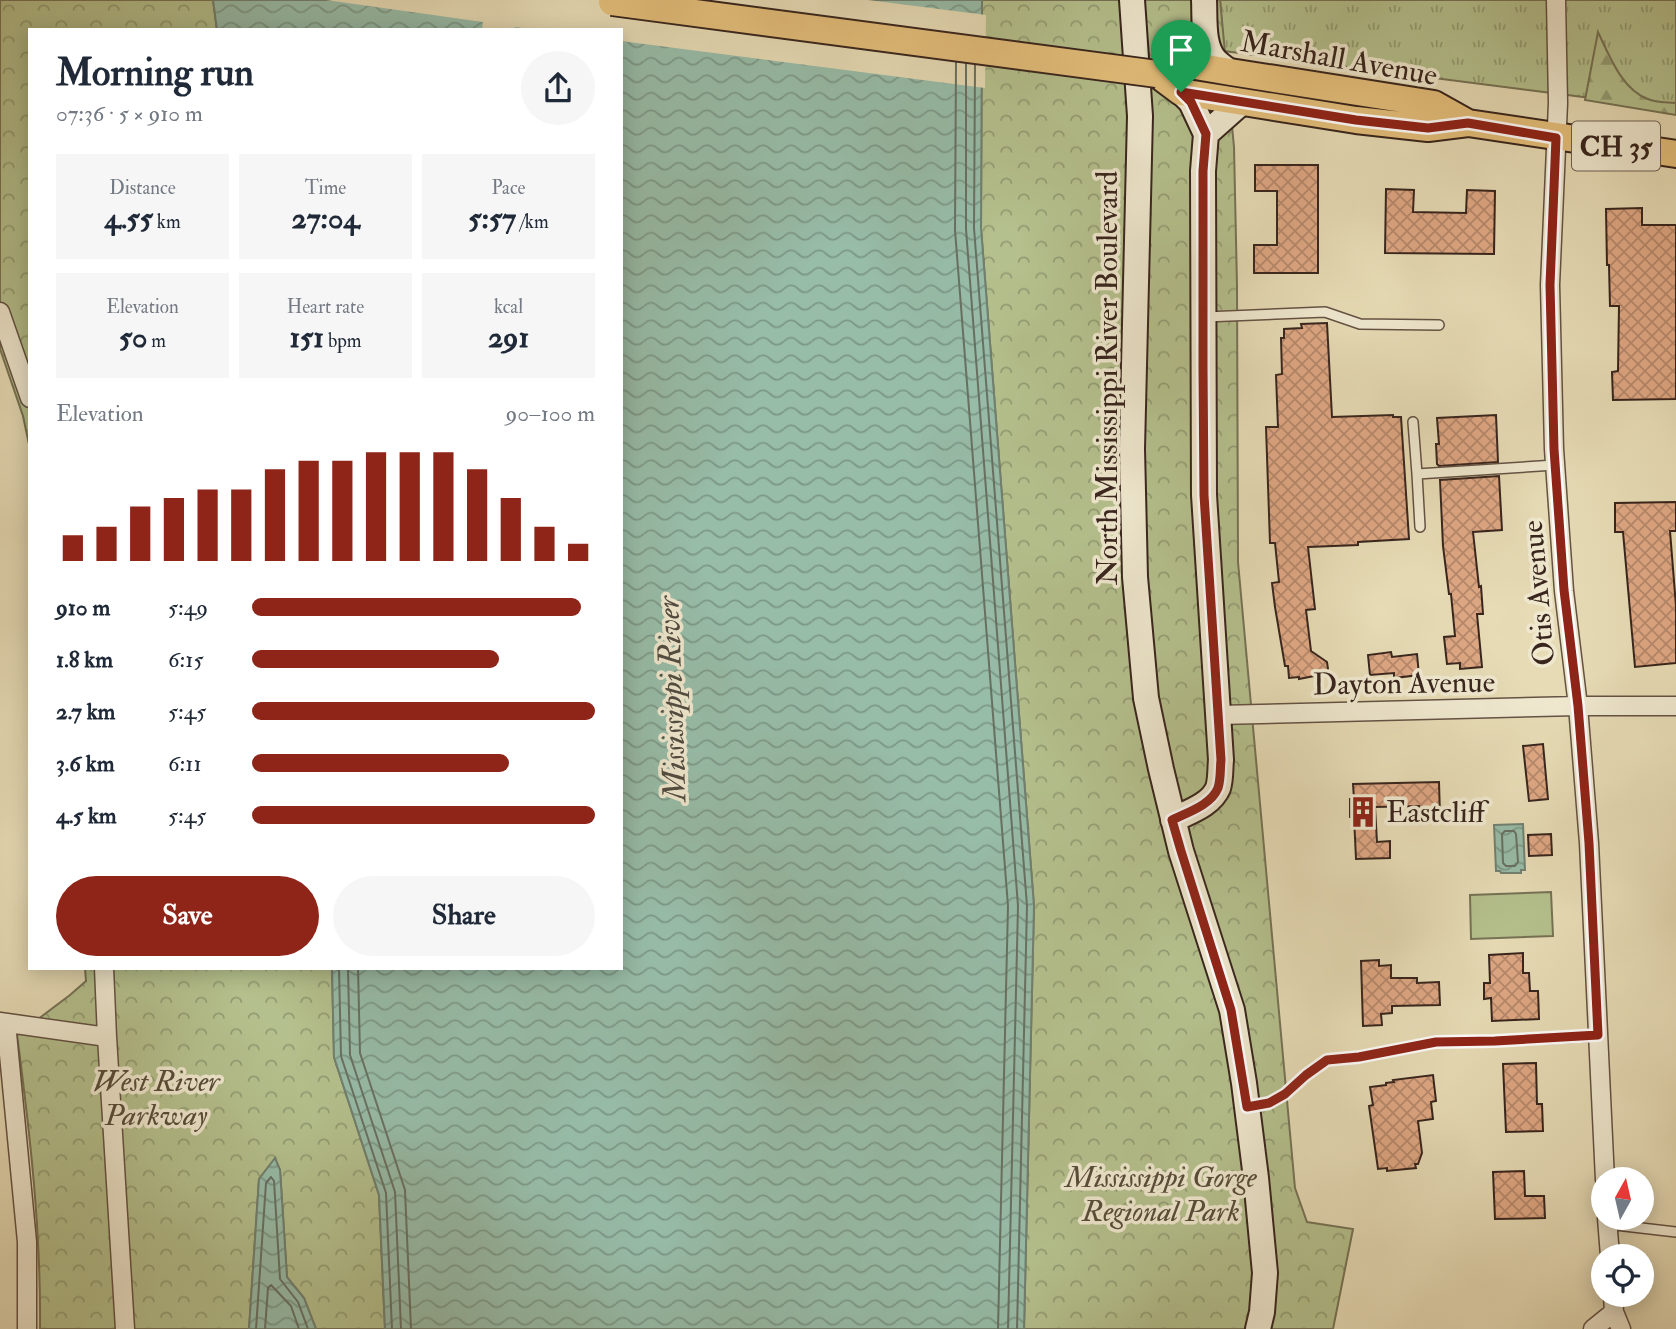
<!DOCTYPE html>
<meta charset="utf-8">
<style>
:root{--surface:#fff;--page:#f6f6f7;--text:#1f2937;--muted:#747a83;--accent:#8f2418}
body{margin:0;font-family:"IM FELL Double Pica",serif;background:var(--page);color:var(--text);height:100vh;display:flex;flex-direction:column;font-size:26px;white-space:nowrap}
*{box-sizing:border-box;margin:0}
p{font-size:23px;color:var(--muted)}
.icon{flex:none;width:38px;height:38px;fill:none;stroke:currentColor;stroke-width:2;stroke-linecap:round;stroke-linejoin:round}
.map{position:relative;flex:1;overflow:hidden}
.sheet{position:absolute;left:28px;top:28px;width:595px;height:942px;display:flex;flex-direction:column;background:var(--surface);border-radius:0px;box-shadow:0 4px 18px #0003}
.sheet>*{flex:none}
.needle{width:46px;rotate:8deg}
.controls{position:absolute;left:1591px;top:1167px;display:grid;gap:14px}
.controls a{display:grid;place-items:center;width:63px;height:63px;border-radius:50%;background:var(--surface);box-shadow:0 4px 18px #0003;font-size:35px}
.pin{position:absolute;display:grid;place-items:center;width:60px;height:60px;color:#fff;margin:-72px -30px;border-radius:50% 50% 50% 0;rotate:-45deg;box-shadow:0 0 7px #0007}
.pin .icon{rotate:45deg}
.round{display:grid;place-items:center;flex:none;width:74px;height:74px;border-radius:37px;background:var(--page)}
.head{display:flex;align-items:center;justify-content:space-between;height:119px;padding:0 28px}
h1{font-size:38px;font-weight:800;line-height:52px}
.metrics{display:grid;grid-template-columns:repeat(3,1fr);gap:10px;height:119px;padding:7px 28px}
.metrics div{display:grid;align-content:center;border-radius:0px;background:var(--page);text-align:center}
.metrics b{font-size:30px;font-weight:800}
.metrics small{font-size:19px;font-weight:400}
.metrics p{font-size:19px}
.chart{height:196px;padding:14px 28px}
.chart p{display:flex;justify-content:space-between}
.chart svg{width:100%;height:126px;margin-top:7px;stroke:var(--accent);stroke-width:6}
.primary-button{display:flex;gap:14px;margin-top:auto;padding:14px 28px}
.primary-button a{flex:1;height:80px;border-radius:42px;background:var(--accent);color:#fff;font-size:28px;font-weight:800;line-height:80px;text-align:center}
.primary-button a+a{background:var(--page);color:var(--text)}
ul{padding:0 28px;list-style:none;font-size:23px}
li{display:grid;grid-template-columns:112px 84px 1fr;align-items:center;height:52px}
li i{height:18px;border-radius:9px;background:var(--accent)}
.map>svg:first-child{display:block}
</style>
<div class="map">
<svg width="1676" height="1329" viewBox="0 0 1676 1329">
<defs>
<pattern id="grass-tufts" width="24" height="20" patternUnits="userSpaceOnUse" patternTransform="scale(1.75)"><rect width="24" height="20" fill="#b4c08d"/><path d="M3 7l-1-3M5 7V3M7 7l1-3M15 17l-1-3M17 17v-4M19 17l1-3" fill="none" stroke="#939c73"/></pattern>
<pattern id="forest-firs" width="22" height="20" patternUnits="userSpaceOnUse" patternTransform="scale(1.75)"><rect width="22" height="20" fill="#b4c08d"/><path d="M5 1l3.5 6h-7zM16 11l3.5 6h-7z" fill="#939c73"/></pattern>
<pattern id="park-crowns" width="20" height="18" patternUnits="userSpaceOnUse" patternTransform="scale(1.75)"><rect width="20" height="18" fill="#b4c08d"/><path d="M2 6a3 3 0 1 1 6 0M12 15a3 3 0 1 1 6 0" fill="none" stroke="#939c73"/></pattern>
<pattern id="water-waves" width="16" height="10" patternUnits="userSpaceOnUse" patternTransform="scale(1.75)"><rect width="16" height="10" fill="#97bca8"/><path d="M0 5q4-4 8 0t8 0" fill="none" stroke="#7c9988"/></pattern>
<pattern id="building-cross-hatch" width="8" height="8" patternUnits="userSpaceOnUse" patternTransform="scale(1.75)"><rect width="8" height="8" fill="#dea783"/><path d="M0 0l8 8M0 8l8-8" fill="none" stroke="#b5886b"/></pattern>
</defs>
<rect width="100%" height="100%" fill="#e6dbb5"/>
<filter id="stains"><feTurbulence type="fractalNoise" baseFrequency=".00286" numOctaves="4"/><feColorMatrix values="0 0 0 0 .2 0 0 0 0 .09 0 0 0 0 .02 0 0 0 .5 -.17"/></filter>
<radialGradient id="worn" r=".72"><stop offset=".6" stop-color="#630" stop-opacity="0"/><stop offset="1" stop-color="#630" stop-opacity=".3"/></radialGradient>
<!-- grass -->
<path fill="url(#grass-tufts)" stroke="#767255" stroke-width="2" d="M 1220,0 L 1676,0 L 1676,111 L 1591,98 L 1224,51 Z"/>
<!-- forest -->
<path fill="url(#forest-firs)" stroke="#767255" stroke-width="2" d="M 1598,32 C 1609,55 1622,90 1648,99 C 1656,103 1667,102 1676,103 L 1676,115 L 1585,100 Z"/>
<!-- park -->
<path fill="url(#park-crowns)" stroke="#767255" stroke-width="2" d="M 0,0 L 213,0 L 217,30 L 30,30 L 30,449 L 23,416 L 0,349 Z
M 982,0 L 1220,0 L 1234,147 L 1237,286 L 1238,562 L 1295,1188 L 1307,1222 L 1353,1229 L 1333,1329 L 1024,1329 L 1034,906 L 981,228 Z
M 85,968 L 332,968 L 334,1057 L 379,1195 L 385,1329 L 316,1329 L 304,1298 L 287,1278 L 280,1170 L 275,1159 L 259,1179 L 249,1329 L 40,1329 C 41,1230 30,1133 17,1035 L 70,995 L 86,981 Z"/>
<!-- garden -->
<path fill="#b4c08d" stroke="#767255" stroke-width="2" d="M 1551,892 L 1553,936 L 1471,939 L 1470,895 Z"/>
<!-- water -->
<path fill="url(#water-waves)" stroke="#718070" stroke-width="2" d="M 213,0 L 982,0 L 981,228 L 1034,906 L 1024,1329 L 385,1329 L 379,1195 L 334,1057 L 332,968 L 621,968 L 621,30 L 217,30 Z
M 1523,824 L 1525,870 L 1521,870 L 1521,873 L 1501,873 L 1500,871 L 1496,871 L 1494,825 Z
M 275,1158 L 280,1170 L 287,1277 L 304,1298 L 316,1329 L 249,1329 L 259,1179 Z"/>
<!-- pier -->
<path fill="#e6dbb5" d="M 326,0 L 868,0 L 986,15 L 985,88 L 621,41 L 621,30 L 534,30 L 515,27 L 514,30 L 484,30 L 482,29 L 483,22 Z"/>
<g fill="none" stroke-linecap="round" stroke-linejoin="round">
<!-- shore -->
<path stroke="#687062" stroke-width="2" d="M 956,62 L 955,230 L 1008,906 L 998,1329
M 966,64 L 966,229 L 1018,906 L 1008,1329
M 975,65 L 974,228 L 1027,906 L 1017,1329
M 1505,831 L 1514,831 L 1516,834 L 1518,862 L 1515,866 L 1506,866 L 1503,863 L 1502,834 Z
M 339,968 L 341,1056 L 386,1193 L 392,1329
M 348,968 L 350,1055 L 395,1192 L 401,1329
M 358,968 L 360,1053 L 405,1190 L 411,1329
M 256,1329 L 266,1183 L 271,1177 L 274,1181 L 280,1279 L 298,1302 L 308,1329
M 265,1329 L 268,1288 L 271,1285 L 291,1306 L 299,1329"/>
</g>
<!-- building -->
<path fill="url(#building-cross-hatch)" stroke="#38251d" stroke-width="2" d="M 1255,165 L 1318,165 L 1318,273 L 1254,273 L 1254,245 L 1277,245 L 1277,191 L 1255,191 Z
M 1386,189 L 1414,190 L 1413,212 L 1466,213 L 1467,190 L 1495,191 L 1494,254 L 1385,253 Z
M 1642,208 L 1642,225 L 1676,225 L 1676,399 L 1613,400 L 1612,372 L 1618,371 L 1619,306 L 1610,306 L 1609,265 L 1607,265 L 1606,209 Z
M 1327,323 L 1332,417 L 1393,415 L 1393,417 L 1401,417 L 1409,539 L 1358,542 L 1358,545 L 1308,547 L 1315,609 L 1306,610 L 1311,651 L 1327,662 L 1328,669 L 1324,674 L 1299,679 L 1299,677 L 1289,678 L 1288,666 L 1285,666 L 1275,607 L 1272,583 L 1279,582 L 1275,543 L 1270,543 L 1266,427 L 1278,427 L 1276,375 L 1282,374 L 1281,338 L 1284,338 L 1284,329 L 1302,328 L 1301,324 Z
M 1496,415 L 1498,462 L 1439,466 L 1437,464 L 1436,444 L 1439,444 L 1437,418 Z
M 1499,476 L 1502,530 L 1473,532 L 1479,587 L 1481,586 L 1483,614 L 1477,614 L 1482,667 L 1460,669 L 1460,663 L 1447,664 L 1444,637 L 1455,636 L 1451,594 L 1449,594 L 1443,546 L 1440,480 Z
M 1676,502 L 1676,531 L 1670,531 L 1676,606 L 1676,663 L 1635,667 L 1623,532 L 1615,532 L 1615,503 Z
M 1391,652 L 1392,657 L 1417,654 L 1419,675 L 1394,678 L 1394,673 L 1370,675 L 1368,655 Z
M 1543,744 L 1548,799 L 1529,801 L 1523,746 Z
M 1439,782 L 1440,816 L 1419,817 L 1419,806 L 1375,807 L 1377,842 L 1390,841 L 1390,858 L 1356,859 L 1354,817 L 1350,817 L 1350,799 L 1354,799 L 1353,784 Z
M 1551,834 L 1552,855 L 1529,856 L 1528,835 Z
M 1523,953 L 1523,973 L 1529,973 L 1530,991 L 1538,991 L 1539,1019 L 1492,1021 L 1491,998 L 1484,999 L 1484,983 L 1490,983 L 1489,955 Z
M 1379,960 L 1379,966 L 1391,965 L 1391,978 L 1417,978 L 1417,983 L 1439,982 L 1440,1005 L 1392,1006 L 1392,1013 L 1381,1014 L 1382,1025 L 1363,1026 L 1361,961 Z
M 1536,1063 L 1537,1104 L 1542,1104 L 1543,1131 L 1506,1132 L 1503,1064 Z
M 1433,1075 L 1436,1101 L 1431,1102 L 1433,1119 L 1418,1121 L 1422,1153 L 1418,1164 L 1415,1164 L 1416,1168 L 1387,1171 L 1387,1168 L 1378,1169 L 1369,1106 L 1373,1105 L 1370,1087 L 1386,1085 L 1386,1083 L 1394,1082 L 1393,1080 Z
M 1524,1171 L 1525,1196 L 1544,1196 L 1545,1218 L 1495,1219 L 1493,1172 Z"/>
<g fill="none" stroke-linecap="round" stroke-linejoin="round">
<defs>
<path id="lane" d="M 1205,317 L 1325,312 L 1360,324 L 1439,325
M 1413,422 L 1417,474
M 1420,527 L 1417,474 L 1555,465
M 1249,1107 L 1269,1103 L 1285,1094 L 1306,1075 L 1327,1060 L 1359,1057 L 1436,1042 L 1495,1041 L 1598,1036
M 1607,1224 L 1676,1232"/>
<path id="street" d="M 1556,0 L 1558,103 L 1550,285 L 1554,449 L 1564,591 L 1578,706 L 1589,843 L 1605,1180
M 0,312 L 30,398
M 1218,715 L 1578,706 L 1676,706
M 104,968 L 107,1037 L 125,1329
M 0,1022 L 107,1037
M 6,1023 L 27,1242 L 27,1329
M 1607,1218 L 1610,1256
M 1613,1295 L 1614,1312 L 1621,1329
M 1593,1329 L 1614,1312"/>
<path id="secondary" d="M 1132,0 L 1140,116 L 1132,449 L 1135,577 L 1146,698 L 1161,769 L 1181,851 L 1232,1010 L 1244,1083 L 1256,1178 L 1265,1273 L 1262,1312 L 1258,1329
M 1204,0 C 1205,19 1202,47 1216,61 C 1220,65 1226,69 1230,72
M 1206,134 L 1242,102
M 1173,820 C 1188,812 1211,805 1218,788 C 1221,779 1220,768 1221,760 L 1204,495 L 1203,171 L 1206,134 L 1191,102 L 1181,92"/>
<path id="primary" d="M 1468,123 L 1434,104 L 1230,72 L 1178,63 L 1157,74 L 1181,92 L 1356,120 L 1428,128 L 1468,123 L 1676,154"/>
</defs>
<!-- lane casing -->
<use href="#lane" stroke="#645243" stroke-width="12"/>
<!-- street casing -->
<use href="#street" stroke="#645243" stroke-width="21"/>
<!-- secondary casing -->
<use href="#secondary" stroke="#38251d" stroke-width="28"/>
<!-- primary casing -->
<use href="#primary" stroke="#38251d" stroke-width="30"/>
<!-- lane -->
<use href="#lane" stroke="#efe8cf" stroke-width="9"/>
<!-- street -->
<use href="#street" stroke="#efe8cf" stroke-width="18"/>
<!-- secondary -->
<use href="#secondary" stroke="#efe8cf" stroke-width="24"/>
<!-- primary -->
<use href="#primary" stroke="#e3be7a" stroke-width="26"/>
<defs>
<path id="primary-bridge" d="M 612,2 L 1157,74"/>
</defs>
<!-- primary-bridge casing -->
<use href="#primary-bridge" stroke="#38251d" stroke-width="30" stroke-linecap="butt"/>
<!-- primary-bridge -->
<use href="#primary-bridge" stroke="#e3be7a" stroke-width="26"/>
</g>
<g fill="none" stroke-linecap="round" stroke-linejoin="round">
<defs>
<path id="route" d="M 1181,92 L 1356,120 L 1428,128 L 1468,123 L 1556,138 L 1550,285 L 1554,449 L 1564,590 L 1578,706 L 1589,843 L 1598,1035 L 1495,1041 L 1436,1042 L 1359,1057 L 1327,1060 L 1306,1075 L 1285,1094 L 1269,1103 L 1247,1107 L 1231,1010 L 1181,851 L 1172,820 C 1188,812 1211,805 1218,788 C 1221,779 1220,768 1221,760 L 1204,495 L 1203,367 L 1203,171 L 1206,134 L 1191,102 Z"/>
</defs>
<!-- route casing -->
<use href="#route" stroke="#fff" stroke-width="14"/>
<!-- route -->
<use href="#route" stroke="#8f2418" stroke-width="9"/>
</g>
<!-- icons -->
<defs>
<symbol id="building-bare" viewBox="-9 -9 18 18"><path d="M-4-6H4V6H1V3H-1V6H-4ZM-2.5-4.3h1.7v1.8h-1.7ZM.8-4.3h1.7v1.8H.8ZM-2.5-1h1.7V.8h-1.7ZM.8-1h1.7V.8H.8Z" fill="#8f2418" stroke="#efe8cf" stroke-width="2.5" paint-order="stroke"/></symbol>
</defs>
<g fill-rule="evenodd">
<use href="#building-bare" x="1341" y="790" width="44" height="44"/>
</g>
<g text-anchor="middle" stroke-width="7" stroke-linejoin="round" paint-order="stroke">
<!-- shield labels -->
<rect fill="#efe8cf" stroke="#6f6052" stroke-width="2" x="1572" y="121.5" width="88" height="49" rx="5"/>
<g font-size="28" font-weight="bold" fill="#38251d">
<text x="1616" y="156">CH 35</text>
</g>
<!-- street labels -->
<g font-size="30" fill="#38251d" stroke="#efe8cf">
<text transform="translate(1339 58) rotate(10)" y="10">Marshall Avenue</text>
<text transform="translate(1107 378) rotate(-90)" y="10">North Mississippi River Boulevard</text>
<text transform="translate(1538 593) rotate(-95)" y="10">Otis Avenue</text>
<text transform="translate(1404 683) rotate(-1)" y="10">Dayton Avenue</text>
</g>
<!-- poi labels -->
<g font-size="30" fill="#38251d" stroke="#efe8cf" text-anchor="start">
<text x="1386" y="822">Eastcliff</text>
</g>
<!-- park labels -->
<g font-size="30" font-style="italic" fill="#574c39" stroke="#efe8cf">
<text x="156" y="1091">West River<tspan x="156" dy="34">Parkway</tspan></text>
<text x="1161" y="1187">Mississippi Gorge<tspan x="1161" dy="34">Regional Park</tspan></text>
</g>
<!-- water labels -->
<g font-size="32" font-style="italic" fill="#504b40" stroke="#efe8cf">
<text transform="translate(671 699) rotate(-92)" y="11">Mississippi River</text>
</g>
</g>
<rect width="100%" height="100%" filter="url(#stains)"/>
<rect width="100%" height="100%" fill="url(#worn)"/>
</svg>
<div class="controls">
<a><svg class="needle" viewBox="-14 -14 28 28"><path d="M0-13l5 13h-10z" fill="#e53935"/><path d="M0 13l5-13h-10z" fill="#747a83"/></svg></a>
<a><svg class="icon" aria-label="locate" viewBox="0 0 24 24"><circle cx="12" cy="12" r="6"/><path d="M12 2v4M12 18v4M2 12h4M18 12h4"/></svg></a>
</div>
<div class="pin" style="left:1181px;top:92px;background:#1e9e55"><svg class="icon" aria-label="arrive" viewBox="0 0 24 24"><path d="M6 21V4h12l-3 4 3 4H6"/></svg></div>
<section class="sheet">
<div class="head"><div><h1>Morning run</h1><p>07:36 · 5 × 910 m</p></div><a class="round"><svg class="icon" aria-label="share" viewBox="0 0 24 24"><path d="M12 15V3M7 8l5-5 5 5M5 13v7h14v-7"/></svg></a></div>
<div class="metrics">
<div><p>Distance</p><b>4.55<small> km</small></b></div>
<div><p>Time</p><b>27:04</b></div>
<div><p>Pace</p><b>5:57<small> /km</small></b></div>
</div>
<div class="metrics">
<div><p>Elevation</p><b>50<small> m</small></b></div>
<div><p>Heart rate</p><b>151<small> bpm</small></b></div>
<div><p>kcal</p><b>291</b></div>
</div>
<div class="chart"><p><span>Elevation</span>90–100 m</p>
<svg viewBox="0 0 160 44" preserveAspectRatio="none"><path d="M5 44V35M15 44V32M25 44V25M35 44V22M45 44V19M55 44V19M65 44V12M75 44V9M85 44V9M95 44V6M105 44V6M115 44V6M125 44V12M135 44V22M145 44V32M155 44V38"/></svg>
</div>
<ul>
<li><b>910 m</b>5:49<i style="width:96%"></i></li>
<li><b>1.8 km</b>6:15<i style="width:72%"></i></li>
<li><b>2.7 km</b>5:45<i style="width:100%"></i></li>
<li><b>3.6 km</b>6:11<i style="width:75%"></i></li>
<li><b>4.5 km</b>5:45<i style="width:100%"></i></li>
</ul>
<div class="primary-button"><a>Save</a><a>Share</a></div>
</section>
</div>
